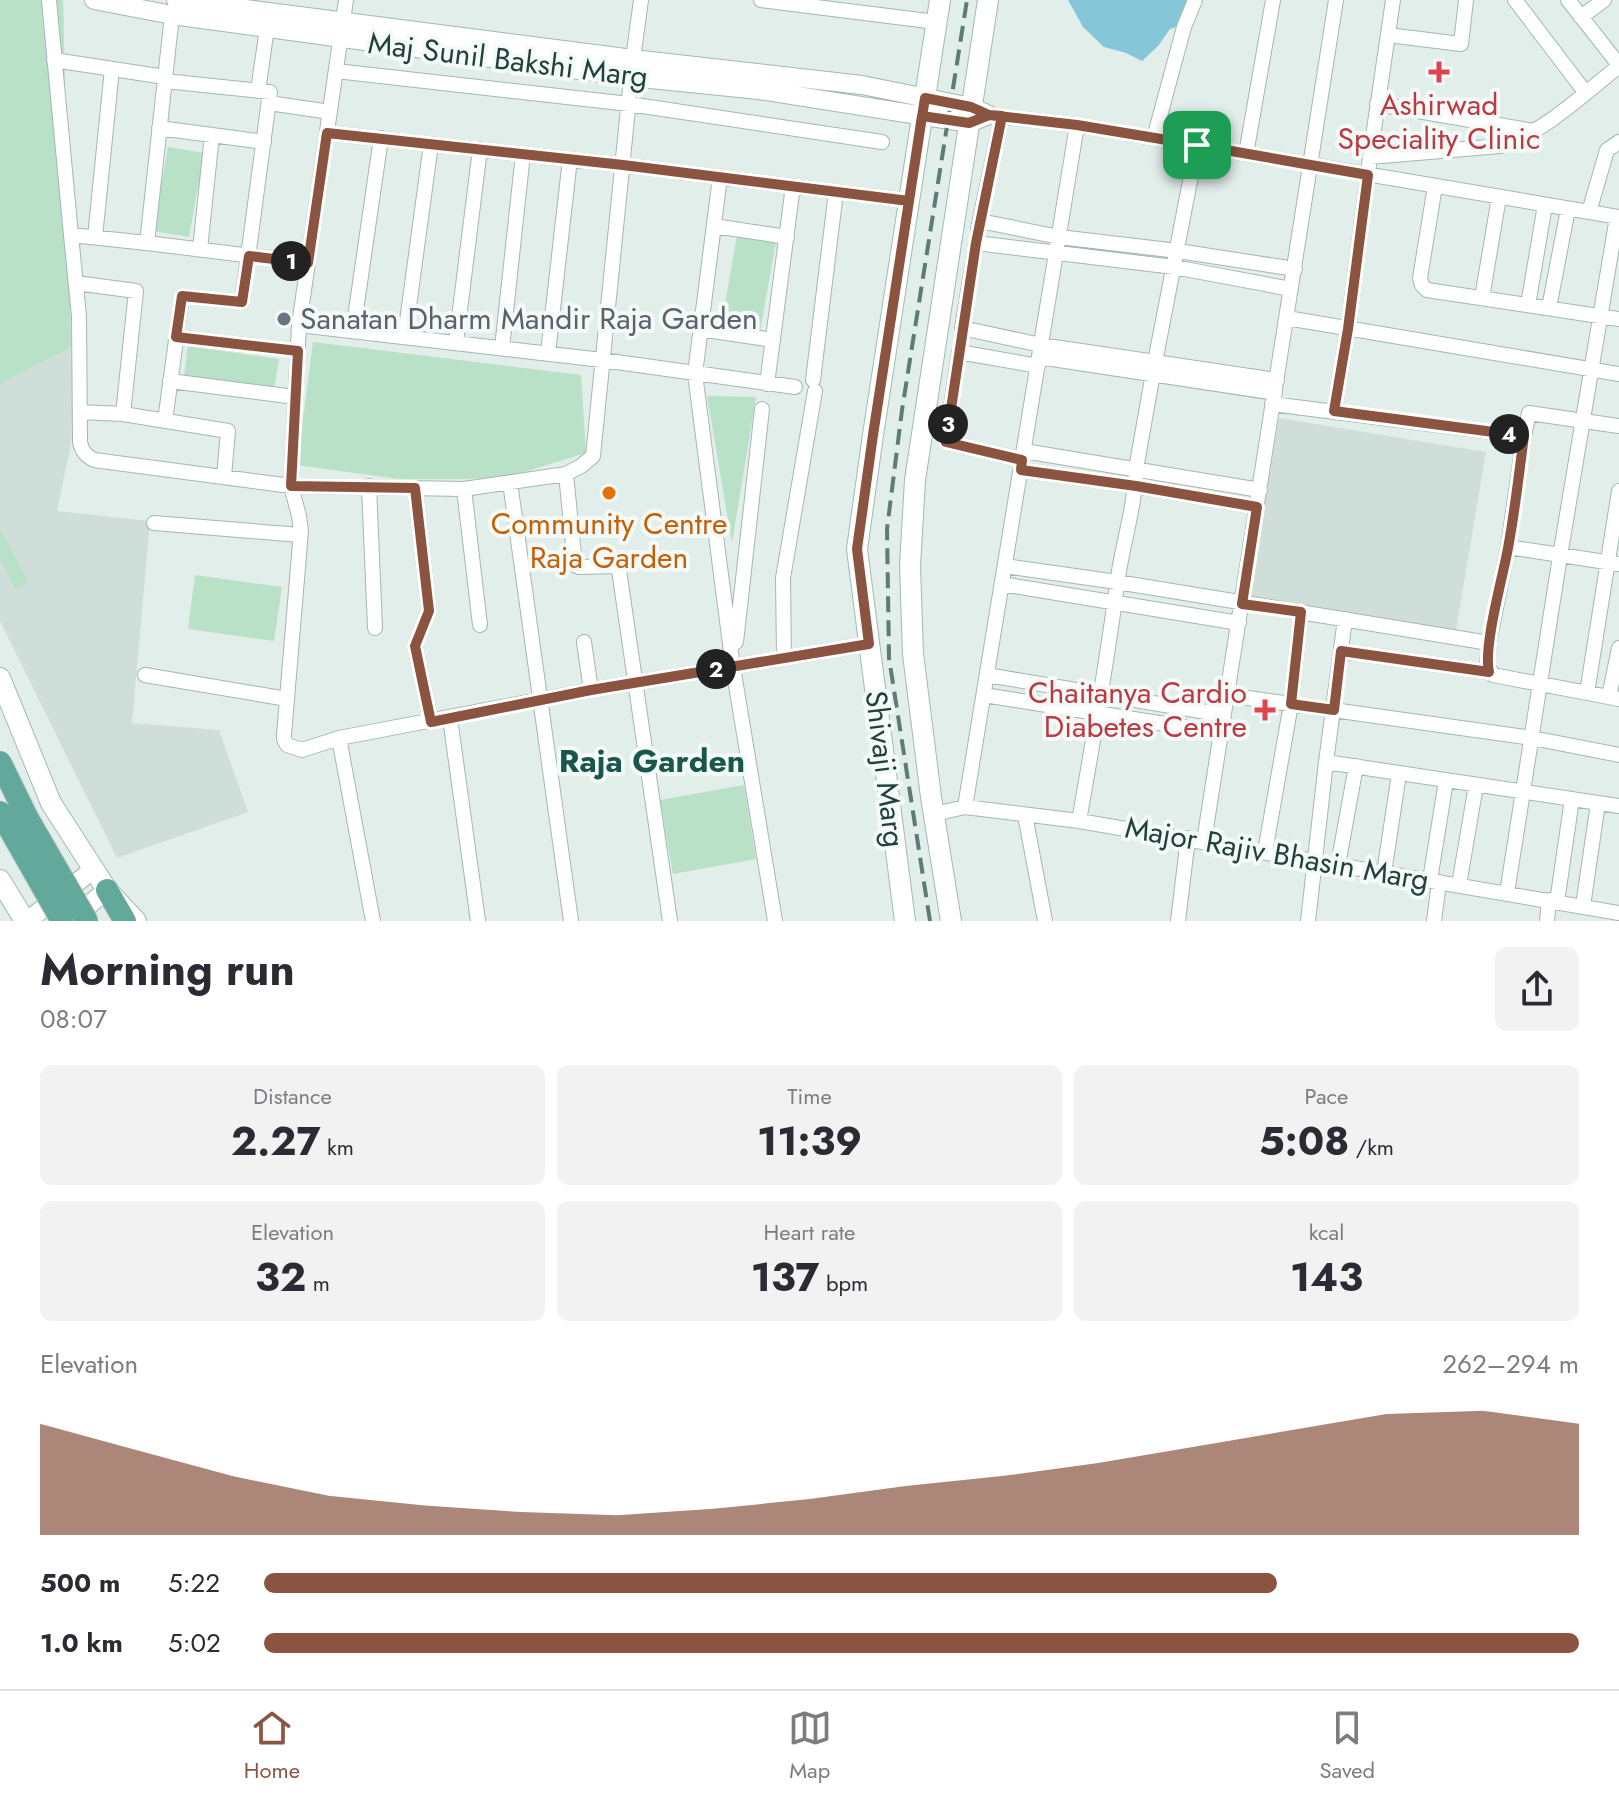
<!DOCTYPE html>
<meta charset="utf-8">
<style>
:root{--surface:#fff;--page:#f2f2f3;--text:#2b2b33;--muted:#7c7c81;--line:#e1e1e2;--accent:#8a5440}
body{margin:0;font-family:Jost,sans-serif;background:var(--page);color:var(--text);height:100vh;display:flex;flex-direction:column;font-size:30px;white-space:nowrap}
*{box-sizing:border-box;margin:0}
p{font-size:26px;color:var(--muted)}
.icon{flex:none;width:44px;height:44px;fill:none;stroke:currentColor;stroke-width:2;stroke-linecap:round;stroke-linejoin:round}
.map{position:relative;height:921px;overflow:hidden}
.side{display:flex;flex-direction:column;background:var(--surface);flex:1}
.side>*{flex:none}
.pin{position:absolute;display:grid;place-items:center;width:68px;height:68px;color:#fff;margin:-34px;border-radius:16px;box-shadow:0 4px 12px #0006}
.km{position:absolute;width:40px;height:40px;margin:-20px;border-radius:50%;background:#222;color:#fff;font-size:22px;line-height:40px;text-align:center}
.round{display:grid;place-items:center;flex:none;width:84px;height:84px;border-radius:12px;background:var(--page)}
.headline{display:flex;align-items:center;justify-content:space-between;height:136px;padding:0 40px}
h1{font-size:44px;font-weight:700;line-height:60px}
.stats{display:grid;grid-template-columns:repeat(3,1fr);gap:12px;height:136px;padding:8px 40px}
.stats div{display:grid;align-content:center;border-radius:12px;background:var(--page);text-align:center}
.stats b{font-size:40px;font-weight:700}
.stats small{font-size:22px;font-weight:400}
.stats p{font-size:22px}
.chart{height:224px;padding:16px 40px}
.chart p{display:flex;justify-content:space-between}
.chart svg{width:100%;height:144px;margin-top:8px;fill:var(--accent);opacity:.7}
ul{padding:0 40px;list-style:none;font-size:26px}
li{display:grid;grid-template-columns:128px 96px 1fr;align-items:center;height:60px}
li i{height:20px;border-radius:10px;background:var(--accent)}
.tab-bar{display:flex;justify-content:space-around;align-items:center;height:112px;border-top:2px solid var(--line);background:var(--surface);font-size:22px;color:var(--muted)}
.tab-bar a{display:grid;justify-items:center;gap:4px}
.tab-bar .selected{color:var(--accent)}
.map>svg:first-child{display:block}
</style>
<div class="map">
<svg width="1619" height="921" viewBox="0 0 1619 921">
<rect width="100%" height="100%" fill="#e2eeea"/>
<!-- built -->
<path fill="#d0ded9" d="M 0,0 L 63,0 L 71,347 L 74,381 L 71,444 L 57,511 L 150,521 L 132,723 L 219,730 L 248,812 L 117,858 L 0,621 Z
M 1279,418 L 1486,452 L 1456,631 L 1249,597 Z"/>
<!-- green -->
<path fill="#b9e1c7" d="M 0,0 L 63,0 L 71,347 L 0,384 Z
M 168,147 L 204,153 L 189,237 L 153,231 Z
M 737,236 L 776,242 L 760,332 L 721,326 Z
M 313,342 L 581,375 L 586,453 L 508,477 L 465,479 L 398,479 L 297,465 Z
M 188,346 L 279,359 L 274,390 L 184,377 Z
M 707,396 L 756,397 L 732,543 Z
M 0,529 L 29,583 L 15,589 L 0,558 Z
M 195,575 L 282,587 L 274,641 L 188,629 Z
M 744,785 L 756,859 L 673,874 L 660,800 Z"/>
<!-- water -->
<path fill="#85c6d9" d="M 1068,0 L 1197,0 L 1185,24 L 1170,29 L 1158,46 L 1142,61 L 1126,53 L 1104,47 L 1083,27 Z"/>
<g fill="none" stroke-linecap="round" stroke-linejoin="round">
<defs>
<path id="minor" d="M 49,0 L 71,235
M 346,0 L 299,325 L 291,486 L 299,516 L 301,531 L 284,735 L 284,739 L 287,745 L 302,750 L 339,738 L 591,690 L 869,644
M 761,0 L 936,22
M 1515,0 L 1585,92
M 1568,0 L 1619,65
M 1581,17 L 1604,0
M 1388,35 L 1461,44 L 1466,0
M 54,60 L 165,77
M 336,71 L 629,104 L 882,142
M 165,81 L 270,92 L 242,302 L 182,296 L 165,421
M 258,91 L 267,28
M 269,103 L 330,112
M 1377,104 L 1534,131
M 989,115 L 1077,125 L 1619,217
M 159,128 L 264,142
M 327,133 L 623,165 L 909,201
M 1154,138 L 1184,27 L 1195,0
M 1246,154 L 1273,0
M 1370,157 L 1393,0
M 720,177 L 695,374 L 733,667 L 775,921
M 1435,186 L 1420,278 L 1422,285 L 1427,290 L 1619,319
M 1589,212 L 1607,150 L 1619,142
M 980,221 L 1059,237 L 1178,251 L 1295,269
M 714,226 L 787,237
M 978,229 L 1002,116
M 95,237 L 112,69
M 147,243 L 172,15
M 200,249 L 212,135
M 308,263 L 147,243 L 71,235 L 79,316 L 80,442 C 82,451 85,455 94,460 L 291,486 L 464,489 L 566,474 L 575,565 L 579,567 L 615,566 L 619,570 L 670,921
M 76,283 L 136,291 L 123,414 L 80,412
M 1482,298 L 1499,197
M 1528,305 L 1545,205
M 1549,308 L 1568,209
M 1287,318 L 1619,374
M 299,325 L 602,360 L 795,387
M 700,329 L 773,340
M 353,331 L 381,138
M 405,336 L 431,144
M 176,337 L 298,351
M 456,342 L 480,149
M 502,348 L 523,154
M 548,353 L 570,159
M 1039,357 L 1275,393
M 813,380 L 836,192
M 1277,380 L 1041,345 L 962,328 L 976,243 L 1174,267 L 1291,289
M 170,381 L 295,397
M 767,384 L 793,186
M 1334,411 L 1348,329 L 1370,157 L 1500,146 C 1541,135 1585,93 1619,66
M 123,414 L 228,431 L 224,477
M 1524,436 L 1529,413 L 1619,426
M 1024,451 L 1260,490
M 1022,460 L 946,442 L 959,352 L 1038,366
M 1021,470 L 1136,486 L 1257,507
M 566,474 L 581,466 L 593,456 L 633,59 L 641,0
M 510,482 L 571,921
M 369,486 L 375,628
M 415,488 L 429,611 L 415,646 L 431,722
M 464,489 L 480,625
M 154,523 L 300,535
M 1508,547 L 1619,564
M 1005,566 L 1117,582 L 1489,643 L 1508,547 L 1524,436 L 1272,404
M 1002,584 L 1239,623
M 584,642 L 591,690
M 736,642 L 762,409
M 1489,643 L 1487,666 L 1493,675 L 1619,699
M 1341,651 L 1489,672
M 784,658 L 783,578 L 815,391
M 145,675 L 287,699
M 987,675 L 1224,715
M 1587,693 L 1619,491
M 984,695 L 1221,733
M 1227,695 L 1532,738 L 1619,755
M 1609,697 L 1619,648
M 450,718 L 478,921
M 339,738 L 373,921
M 1326,762 L 1619,806
M 965,807 L 1077,125
M 934,814 L 965,807 L 1079,821 L 1619,913
M 1025,815 L 1045,921
M 1079,821 C 1093,742 1107,663 1117,584 C 1122,545 1135,508 1136,469 L 1155,362 L 1197,145
M 1204,841 L 1336,0
M 1265,852 L 1291,704 L 1301,612
M 1338,865 L 1356,766
M 1384,873 L 1399,774
M 1430,880 L 1446,781
M 1459,885 L 1476,785
M 1507,893 L 1560,556 L 1617,217
M 1557,902 L 1572,799
M 1583,906 L 1598,803
M 1178,921 L 1188,838
M 1308,921 L 1326,762 L 1345,619
M 1434,921 L 1439,882
M 1547,921 L 1549,900"/>
<path id="tertiary" d="M 94,0 L 172,15 L 631,77 L 759,90 L 969,123 L 989,115
M 176,0 L 633,59 L 862,85 L 971,107 L 985,113
M 72,919 L 107,890
M 27,921 L 94,869"/>
<path id="secondary" d="M 0,678 L 51,803 L 107,890 L 136,921
M 0,880 L 25,921
M 905,921 L 857,549 L 873,435 L 940,0
M 951,921 L 931,797 L 913,654 L 910,566 L 915,480 L 988,0"/>
<path id="primary" d="M 107,890 L 125,921"/>
</defs>
<!-- minor casing -->
<use href="#minor" stroke="#a4b7b2" stroke-width="16"/>
<!-- tertiary casing -->
<use href="#tertiary" stroke="#a4b7b2" stroke-width="20"/>
<!-- secondary casing -->
<use href="#secondary" stroke="#9fbbb3" stroke-width="22"/>
<!-- primary casing -->
<use href="#primary" stroke="#c1cac8" stroke-width="24"/>
<!-- minor -->
<use href="#minor" stroke="#fff" stroke-width="14"/>
<!-- tertiary -->
<use href="#tertiary" stroke="#fff" stroke-width="18"/>
<!-- secondary -->
<use href="#secondary" stroke="#fff" stroke-width="20"/>
<!-- primary -->
<use href="#primary" stroke="#62a89b" stroke-width="22"/>
<!-- rail -->
<path stroke="#5b7d76" stroke-width="4" stroke-dasharray="16 8" stroke-linecap="butt" d="M 930,921 L 889,658 L 887,529 L 902,410 L 967,0"/>
<defs>
<path id="primary-bridge" d="M 0,762 L 28,819 L 87,921
M 0,812 L 62,921"/>
</defs>
<!-- primary-bridge casing -->
<use href="#primary-bridge" stroke="#c1cac8" stroke-width="24" stroke-linecap="butt"/>
<!-- primary-bridge -->
<use href="#primary-bridge" stroke="#62a89b" stroke-width="22"/>
</g>
<g fill="none" stroke-linecap="round" stroke-linejoin="round">
<defs>
<path id="route" d="M 1197,145 L 1077,125 L 989,115 L 969,123 L 922,116 L 909,201 L 623,165 L 327,133 L 308,263 L 249,256 L 242,302 L 182,296 L 176,337 L 298,351 L 291,486 L 415,488 L 429,611 L 415,646 L 431,722 L 591,690 L 869,644 L 857,549 L 873,435 L 921,123 L 925,98 L 971,107 L 989,115 L 1002,116 L 976,243 L 946,442 L 1022,460 L 1021,470 L 1136,486 L 1257,507 L 1242,604 L 1301,612 L 1291,704 L 1334,710 L 1341,651 L 1489,672 C 1483,646 1503,577 1508,548 C 1515,511 1519,473 1524,436 L 1334,411 L 1348,329 L 1368,175 L 1197,145"/>
</defs>
<!-- route casing -->
<use href="#route" stroke="#fff" stroke-width="16"/>
<!-- route -->
<use href="#route" stroke="#8a5440" stroke-width="10"/>
</g>
<!-- markers -->
<g fill="#e0444e" stroke="#f4faf7" stroke-width="3">
<path d="M1435 60h8v8h8v8h-8v8h-8v-8h-8v-8h8z"/>
<path d="M1261 698h8v8h8v8h-8v8h-8v-8h-8v-8h8z"/>
</g>
<circle fill="#6b7280" stroke="#f4faf7" stroke-width="3" cx="284" cy="319" r="8"/>
<circle fill="#e8710a" stroke="#f4faf7" stroke-width="3" cx="609" cy="493" r="8"/>
<g text-anchor="middle" stroke-width="8" stroke-linejoin="round" paint-order="stroke">
<!-- street labels -->
<g font-size="30" fill="#20423b" stroke="#f4faf7">
<text transform="translate(508 60) rotate(7)" y="10">Maj Sunil Bakshi Marg</text>
<text transform="translate(885 769) rotate(83)" y="10">Shivaji Marg</text>
<text transform="translate(1277 854) rotate(10)" y="10">Major Rajiv Bhasin Marg</text>
</g>
<!-- health labels -->
<g font-size="30" fill="#be3a42" stroke="#f4faf7">
<text x="1439" y="115">Ashirwad<tspan x="1439" dy="34">Speciality Clinic</tspan></text>
<text x="1247" y="703" text-anchor="end">Chaitanya Cardio<tspan x="1247" dy="34">Diabetes Centre</tspan></text>
</g>
<!-- worship labels -->
<g font-size="30" fill="#5b616d" stroke="#f4faf7" text-anchor="start">
<text x="300" y="329">Sanatan Dharm Mandir Raja Garden</text>
</g>
<!-- food labels -->
<g font-size="30" fill="#c56008" stroke="#f4faf7">
<text x="609" y="534">Community Centre<tspan x="609" dy="34">Raja Garden</tspan></text>
</g>
<!-- neighbourhood labels -->
<g font-size="32" font-weight="bold" fill="#19564b" stroke="#f4faf7">
<text x="652" y="772">Raja Garden</text>
</g>
</g>
</svg>
<div class="pin" style="left:1197px;top:145px;background:#1e9e55"><svg class="icon" aria-label="arrive" viewBox="0 0 24 24"><path d="M6 21V4h12l-3 4 3 4H6"/></svg></div>
<b class="km" style="left:291px;top:261px">1</b>
<b class="km" style="left:716px;top:669px">2</b>
<b class="km" style="left:948px;top:424px">3</b>
<b class="km" style="left:1509px;top:434px">4</b>
</div>
<section class="side">
<div class="headline"><div><h1>Morning run</h1><p>08:07</p></div><a class="round"><svg class="icon" aria-label="share" viewBox="0 0 24 24"><path d="M12 15V3M7 8l5-5 5 5M5 13v7h14v-7"/></svg></a></div>
<div class="stats">
<div><p>Distance</p><b>2.27<small> km</small></b></div>
<div><p>Time</p><b>11:39</b></div>
<div><p>Pace</p><b>5:08<small> /km</small></b></div>
</div>
<div class="stats">
<div><p>Elevation</p><b>32<small> m</small></b></div>
<div><p>Heart rate</p><b>137<small> bpm</small></b></div>
<div><p>kcal</p><b>143</b></div>
</div>
<div class="chart"><p><span>Elevation</span>262–294 m</p>
<svg viewBox="0 0 160 44" preserveAspectRatio="none"><path d="M0 44V10L10 18L20 26L30 32L40 35L50 37L60 38L70 36L80 33L90 29L100 26L110 22L120 17L130 12L140 7L150 6L160 10V44z"/></svg>
</div>
<ul>
<li><b>500 m</b>5:22<i style="width:77%"></i></li>
<li><b>1.0 km</b>5:02<i style="width:100%"></i></li>
</ul>
</section>
<nav class="tab-bar">
<a class="selected"><svg class="icon" aria-label="home" viewBox="0 0 24 24"><path d="M3 11l9-7 9 7M6 9v11h12V9"/></svg>Home</a>
<a><svg class="icon" aria-label="map" viewBox="0 0 24 24"><path d="M3 6l6-2 6 2 6-2v14l-6 2-6-2-6 2zM9 4v14M15 6v14"/></svg>Map</a>
<a><svg class="icon" aria-label="saved" viewBox="0 0 24 24"><path d="M7 4h10v16l-5-4-5 4z"/></svg>Saved</a>
</nav>
